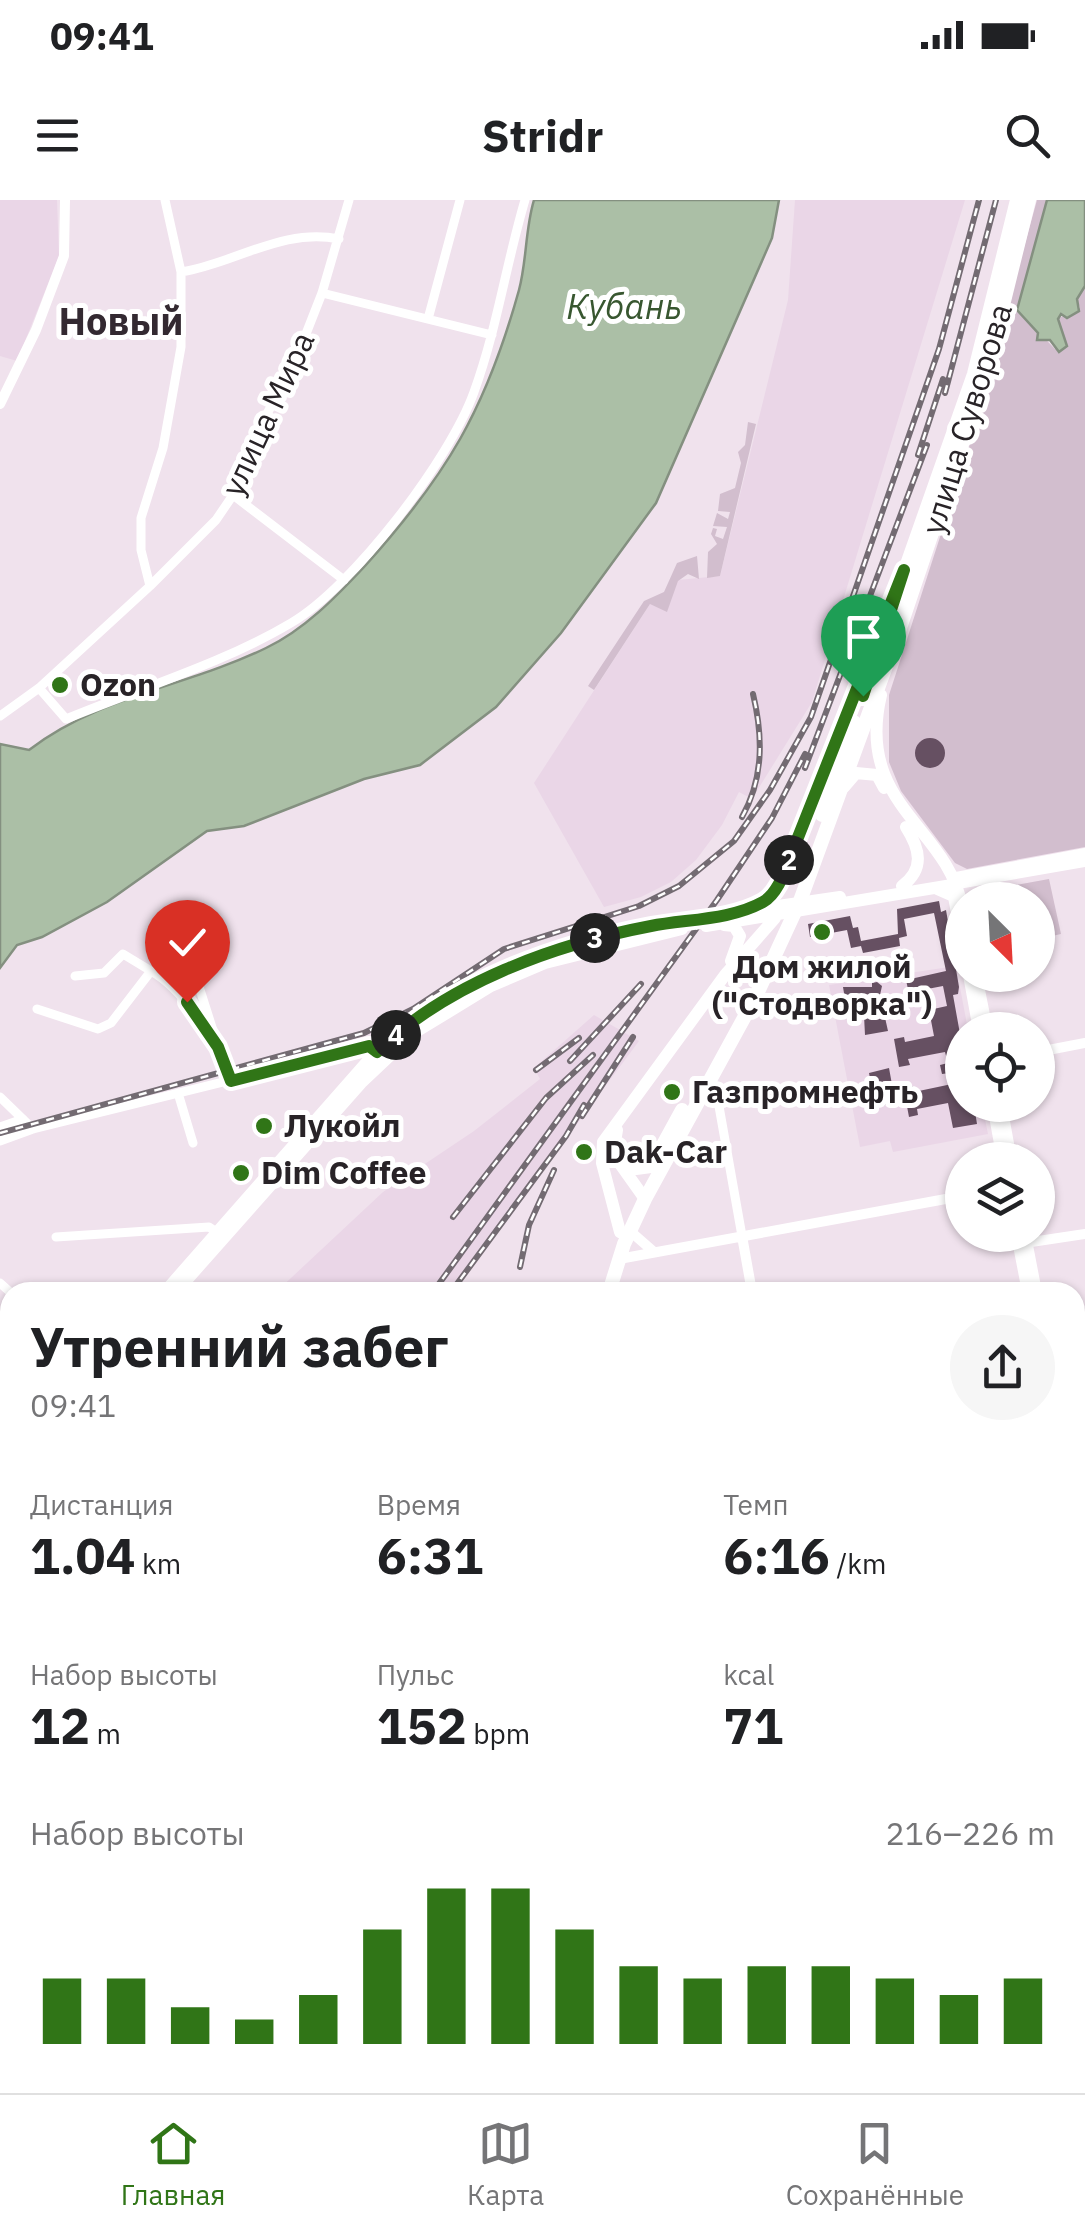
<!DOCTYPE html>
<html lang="ru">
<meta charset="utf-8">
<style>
:root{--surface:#fff;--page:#f6f6f6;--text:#202124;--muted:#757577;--line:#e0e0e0;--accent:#307517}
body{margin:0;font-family:"IBM Plex Sans",sans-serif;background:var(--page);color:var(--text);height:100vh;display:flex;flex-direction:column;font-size:38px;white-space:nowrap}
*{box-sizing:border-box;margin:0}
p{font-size:32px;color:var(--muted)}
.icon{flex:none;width:55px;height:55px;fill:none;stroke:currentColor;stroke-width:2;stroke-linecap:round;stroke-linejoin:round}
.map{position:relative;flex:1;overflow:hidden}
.drawer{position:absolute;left:0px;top:1082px;width:1085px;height:812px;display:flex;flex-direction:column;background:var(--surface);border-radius:30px 30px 0 0;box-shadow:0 2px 8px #0004}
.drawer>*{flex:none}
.needle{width:65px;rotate:156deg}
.buttons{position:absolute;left:945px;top:682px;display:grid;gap:20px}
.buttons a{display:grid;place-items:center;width:110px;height:110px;border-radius:50%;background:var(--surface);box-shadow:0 2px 8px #0004;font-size:50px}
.pin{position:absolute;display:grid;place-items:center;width:85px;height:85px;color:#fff;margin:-102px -42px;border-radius:50% 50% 50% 0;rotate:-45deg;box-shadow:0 0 10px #0007}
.pin .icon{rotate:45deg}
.km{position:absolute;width:50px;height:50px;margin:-25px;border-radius:50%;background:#222;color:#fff;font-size:28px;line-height:50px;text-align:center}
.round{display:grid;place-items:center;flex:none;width:105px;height:105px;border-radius:52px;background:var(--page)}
.head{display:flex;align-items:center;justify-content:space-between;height:170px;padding:0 30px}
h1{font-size:55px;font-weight:800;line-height:75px}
.figures{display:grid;grid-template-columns:repeat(3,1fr);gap:15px;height:170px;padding:10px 30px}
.figures div{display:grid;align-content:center}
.figures b{font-size:50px;font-weight:800}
.figures small{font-size:28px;font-weight:400}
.figures p{font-size:28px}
.chart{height:280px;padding:20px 30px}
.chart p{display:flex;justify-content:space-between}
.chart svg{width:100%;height:180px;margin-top:10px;stroke:var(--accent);stroke-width:6}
.status{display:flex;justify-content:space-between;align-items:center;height:70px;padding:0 50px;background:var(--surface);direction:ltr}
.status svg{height:28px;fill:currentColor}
header{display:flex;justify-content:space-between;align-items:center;height:130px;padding:0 30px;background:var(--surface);font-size:45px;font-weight:800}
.tabs{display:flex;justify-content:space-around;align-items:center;height:140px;border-top:2px solid var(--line);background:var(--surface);font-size:28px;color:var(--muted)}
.tabs a{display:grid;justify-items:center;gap:5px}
.tabs .current{color:var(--accent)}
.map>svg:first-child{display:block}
</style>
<div class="status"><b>09:41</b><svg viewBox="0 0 49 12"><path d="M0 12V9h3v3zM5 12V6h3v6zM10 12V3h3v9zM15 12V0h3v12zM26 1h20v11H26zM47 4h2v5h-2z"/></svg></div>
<header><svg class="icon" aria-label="menu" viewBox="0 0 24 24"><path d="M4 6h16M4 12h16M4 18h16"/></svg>Stridr<svg class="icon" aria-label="search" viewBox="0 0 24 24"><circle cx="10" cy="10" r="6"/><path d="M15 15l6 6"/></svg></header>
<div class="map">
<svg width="1085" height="1893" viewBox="0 0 1085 1893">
<rect width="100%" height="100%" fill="#f0e2ed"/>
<!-- built -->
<path fill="#ead6e7" d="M 0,0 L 57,0 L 59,56 L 17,161 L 0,156 Z
M 795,0 L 965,0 L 812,502 L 752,599 L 739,592 L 722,625 L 696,660 L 671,682 L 641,697 L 604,707 L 534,583 L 650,404 L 678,380 L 720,376 L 788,100 Z
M 956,766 L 968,830 L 962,830 L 962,905 L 982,905 L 988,934 L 893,952 L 890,941 L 860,947 L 829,785 Z
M 594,815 L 639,841 L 452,1092 L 276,1092 L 383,992 L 474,931 L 540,879 L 534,868 Z
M 10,1431 L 10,1698 L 0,1712 L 0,1450 Z
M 1085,1716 L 1085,1808 L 1075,1810 L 1075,1721 Z"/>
<!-- green -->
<path fill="#d2bece" d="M 1037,0 L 1047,0 L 1017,110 L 1055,149 L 1057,119 L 1080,108 L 1077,99 L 1085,86 L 1085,647 L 967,669 L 955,663 L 901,591 L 889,562 L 889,495 L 970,244 Z
M 748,222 L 756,224 L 720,376 L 707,378 L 708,352 L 717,344 L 711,334 L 713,328 L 717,329 L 715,336 L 723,339 L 727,327 L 713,326 L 717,313 L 728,319 L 730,312 L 718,311 L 720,294 L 735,288 L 741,263 L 738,252 L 745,245 Z
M 697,356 L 699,379 L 688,374 L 678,381 L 667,412 L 650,404 L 594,490 L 588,486 L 644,401 L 664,392 L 677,363 Z
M 1049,679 L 1061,734 L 1038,739 L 1038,700 L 972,700 L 971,693 Z"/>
<!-- water -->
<path fill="#abbfa6" stroke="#849080" stroke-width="2.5" d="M 534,0 L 779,0 L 772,38 L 656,303 L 561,433 L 496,507 L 420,565 L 364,579 L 244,626 L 207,631 L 107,702 L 42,737 L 17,745 L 0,768 L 0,544 L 29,550 C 99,496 188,486 266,448 C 304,430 336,397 365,366 C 447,275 486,209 519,90 C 527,60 525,30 534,0 Z
M 1047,0 L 1085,0 L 1085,86 L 1077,99 L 1079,111 L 1067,118 L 1061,114 L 1058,119 L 1067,146 L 1059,152 L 1050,140 L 1037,140 L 1038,133 L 1017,110 Z"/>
<!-- building -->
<path fill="#665062" d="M915 553a15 15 0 1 1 30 0a15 15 0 1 1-30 0Z
M 939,701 L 941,712 L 946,710 L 959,787 L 958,794 L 953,795 L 962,845 L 962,905 L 974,905 L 977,924 L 953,928 L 948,903 L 917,909 L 918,915 L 909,917 L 906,901 L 875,907 L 869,873 L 889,868 L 893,890 L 913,886 L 914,892 L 952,884 L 950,873 L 942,874 L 940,865 L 948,863 L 945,852 L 908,859 L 910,865 L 899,867 L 894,839 L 904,837 L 905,842 L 934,836 L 929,810 L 947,806 L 943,786 L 922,790 L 924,801 L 911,803 L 906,780 L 946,771 L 934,713 L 904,719 L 907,736 L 899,738 L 900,746 L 863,753 L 861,746 L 851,748 L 847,730 L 810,737 L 808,724 L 850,716 L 853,728 L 858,727 L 861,741 L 898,734 L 897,709 Z
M 877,782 L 882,786 L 880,795 L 888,831 L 865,835 L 863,796 L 845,799 L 843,787 L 872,787 L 872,783 Z
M 10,1718 L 10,1750 L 2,1761 L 10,1767 L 10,1778 L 0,1792 L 0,1731 Z"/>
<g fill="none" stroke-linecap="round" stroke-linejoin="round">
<!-- minor -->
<path stroke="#fff" stroke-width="9" d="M 181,72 C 234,64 283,27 339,39
M 322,93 L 492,135
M 428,119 L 460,0
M 233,295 L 344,380
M 150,386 L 141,350 L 141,318 L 163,248 L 181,147 L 181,72 L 165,0
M 39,488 L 66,519 C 138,489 224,463 291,423 C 353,387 450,259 474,192 C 497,129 506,64 525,0
M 0,516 L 39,488 L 150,386 L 216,320 L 233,295 L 244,255 L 293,167 L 322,93 L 349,0
M 182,733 L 216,840
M 75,776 L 104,773 L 123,754 L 151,771
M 37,809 L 98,829 L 111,823 L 151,771 C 182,788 222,846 231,881
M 178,893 L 193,943
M 717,895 L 742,1036
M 0,897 L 33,929
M 0,927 L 23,919
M 0,941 L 33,929 L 369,846 L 378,853
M 56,1037 L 209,1027 L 221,1035
M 0,1083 L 10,1092
M 1075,1640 L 1085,1635
M 196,1893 L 202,1885"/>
<!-- tertiary -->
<path stroke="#fff" stroke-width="10" d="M 0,204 L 36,130 L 64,56 L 65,0
M 956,677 L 1085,653
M 958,684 L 1085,662
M 937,690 L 953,697 L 962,745
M 968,775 L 978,830
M 1038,852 L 1085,843
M 992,905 L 1002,960
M 630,1031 L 654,1052
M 1016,1035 L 1027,1092
M 742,1036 L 752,1092
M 1018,1044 L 1085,1034
M 619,1059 L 962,996
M 1075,1235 L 1085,1233
M 1075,1341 L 1085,1393
M 1075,1435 L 1085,1433
M 0,1810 L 10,1796
M 0,1858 L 10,1863
M 0,1882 L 16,1893
M 400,1885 L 410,1893
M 1015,1885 L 1016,1893
M 358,1893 L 364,1885
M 826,1893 L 831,1885"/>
<!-- secondary -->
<path stroke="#fff" stroke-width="12" d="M 881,495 C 855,605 947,626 962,706
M 844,587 L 856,573 L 877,575 L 884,588
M 902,686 C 925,669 920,649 906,627
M 751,710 L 840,697
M 724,725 L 734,726 L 740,736 L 731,761
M 706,726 L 958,684
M 976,775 L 987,830
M 1001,905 L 1011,960
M 617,930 L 613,954 L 645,999
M 621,964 L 636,969 L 651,967
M 620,1032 L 602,963 L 603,942 L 725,775 L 775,718
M 1025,1035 L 1036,1092
M 176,1092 L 361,883 L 414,833 L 491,786 L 545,763 L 682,729
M 0,1293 L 10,1282
M 1075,1301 L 1085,1354
M 1075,1429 L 1085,1427
M 1075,1820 L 1085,1818
M 599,1885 L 616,1893
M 648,1893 L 700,1885"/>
<!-- primary -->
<path stroke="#fff" stroke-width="14" d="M 822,615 L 854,522
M 659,952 L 682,910
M 166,1092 L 377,852 C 442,789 536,750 624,731 C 664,723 742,722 772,695 L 905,370 L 974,174 L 1017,0
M 609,1092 L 624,1044 L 645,999 L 756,796 L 800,701 L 900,428 L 987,170 L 1029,0
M 0,1278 L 10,1267
M 580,1893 L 586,1885
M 593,1893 L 598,1885"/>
<!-- tram -->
<path stroke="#736b72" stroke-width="2.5" d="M 0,1884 L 13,1893
M 619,1885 L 623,1893"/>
<defs>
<path id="rail" d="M 945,193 L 996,0
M 918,255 L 943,179
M 805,568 L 927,245
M 742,617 C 764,578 763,536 753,494
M 570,861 L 641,784
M 536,870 L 579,838
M 582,916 L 633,837
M 0,933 L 364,833 L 413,809 L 504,749 L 639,706 L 679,686 L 734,641 L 770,590 L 811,517 L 939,149 L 979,0
M 453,1017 L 546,898 L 593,855
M 520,1067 L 529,1025 L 554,970
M 433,1092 L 717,700 L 772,618 L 805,554
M 451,1092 L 566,936 L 584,905
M 0,1678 L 10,1664
M 0,1709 L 10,1695"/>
</defs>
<!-- rail casing -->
<use href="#rail" stroke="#736b72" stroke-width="6"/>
<!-- rail -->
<use href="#rail" stroke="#fff" stroke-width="2.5" stroke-dasharray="8" stroke-linecap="butt"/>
</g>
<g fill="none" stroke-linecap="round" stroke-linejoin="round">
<defs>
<path id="route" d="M 187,802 L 218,847 L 231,881 L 369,846 L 377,852 C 447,783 556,744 651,726 C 687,719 731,720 763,702 C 780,692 786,666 793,650 L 904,370 L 863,496"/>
</defs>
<!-- route casing -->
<use href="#route" stroke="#fff" stroke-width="20"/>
<!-- route -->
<use href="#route" stroke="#307517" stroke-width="12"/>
</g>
<!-- markers -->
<g fill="#307517" stroke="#fff" stroke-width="4">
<circle cx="60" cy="485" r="10"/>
<circle cx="822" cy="732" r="10"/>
<circle cx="672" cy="892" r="10"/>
<circle cx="264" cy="926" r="10"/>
<circle cx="584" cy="952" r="10"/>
<circle cx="241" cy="973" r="10"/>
</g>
<g text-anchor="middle" stroke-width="10" stroke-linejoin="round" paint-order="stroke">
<!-- street labels -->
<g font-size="32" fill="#282327" stroke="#fff">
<text transform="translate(268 214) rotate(-65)" y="11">улица Мира</text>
<text transform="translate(967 219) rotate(-73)" y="11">улица Суворова</text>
</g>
<!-- poi labels -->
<g font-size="32" font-weight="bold" fill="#282327" stroke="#fff" text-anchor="start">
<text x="80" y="496">Ozon</text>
<text x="822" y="778" text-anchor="middle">Дом жилой<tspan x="822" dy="37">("Стодворка")</tspan></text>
<text x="692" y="903">Газпромнефть</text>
<text x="284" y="937">Лукойл</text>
<text x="604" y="963">Dak-Car</text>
<text x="261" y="984">Dim Coffee</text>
</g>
<!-- water labels -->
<g font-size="35" font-style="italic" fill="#385730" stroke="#fff">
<text x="624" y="119">Кубань</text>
</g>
<!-- quarter labels -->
<g font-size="38" font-weight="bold" fill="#332931" stroke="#fff">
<text x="121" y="135">Новый</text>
</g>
</g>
</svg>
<div class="buttons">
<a><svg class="needle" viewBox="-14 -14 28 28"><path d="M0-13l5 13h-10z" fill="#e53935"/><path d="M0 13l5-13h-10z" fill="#757577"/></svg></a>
<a><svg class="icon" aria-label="locate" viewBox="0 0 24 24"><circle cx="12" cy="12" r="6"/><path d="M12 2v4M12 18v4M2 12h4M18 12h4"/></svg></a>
<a><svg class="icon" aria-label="layers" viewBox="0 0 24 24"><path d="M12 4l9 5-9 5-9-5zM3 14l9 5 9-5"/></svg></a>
</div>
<div class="pin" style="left:863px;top:496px;background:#1e9e55"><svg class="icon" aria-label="arrive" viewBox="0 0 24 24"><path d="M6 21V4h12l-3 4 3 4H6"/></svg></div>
<div class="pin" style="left:187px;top:802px;background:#d93025"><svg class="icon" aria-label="check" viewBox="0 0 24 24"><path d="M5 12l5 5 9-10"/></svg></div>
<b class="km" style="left:789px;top:660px">2</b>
<b class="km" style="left:595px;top:738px">3</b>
<b class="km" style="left:396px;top:835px">4</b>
<section class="drawer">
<div class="head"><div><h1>Утренний забег</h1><p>09:41</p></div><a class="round"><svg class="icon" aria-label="share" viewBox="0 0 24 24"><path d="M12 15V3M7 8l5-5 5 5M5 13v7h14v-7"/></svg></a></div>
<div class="figures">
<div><p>Дистанция</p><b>1.04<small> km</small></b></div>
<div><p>Время</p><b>6:31</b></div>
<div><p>Темп</p><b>6:16<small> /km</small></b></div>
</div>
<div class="figures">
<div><p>Набор высоты</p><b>12<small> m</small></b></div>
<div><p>Пульс</p><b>152<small> bpm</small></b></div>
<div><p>kcal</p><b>71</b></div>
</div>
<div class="chart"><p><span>Набор высоты</span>216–226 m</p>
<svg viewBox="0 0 160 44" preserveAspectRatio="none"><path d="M5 44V28M15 44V28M25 44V35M35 44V38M45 44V32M55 44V16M65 44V6M75 44V6M85 44V16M95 44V25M105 44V28M115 44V25M125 44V25M135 44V28M145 44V32M155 44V28"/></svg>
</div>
</section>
</div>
<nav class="tabs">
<a class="current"><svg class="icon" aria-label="home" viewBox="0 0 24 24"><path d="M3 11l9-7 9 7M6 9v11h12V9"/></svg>Главная</a>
<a><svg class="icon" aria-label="map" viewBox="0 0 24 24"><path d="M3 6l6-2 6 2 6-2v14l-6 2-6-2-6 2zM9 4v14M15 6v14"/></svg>Карта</a>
<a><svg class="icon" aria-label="saved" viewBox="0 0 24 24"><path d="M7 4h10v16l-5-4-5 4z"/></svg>Сохранённые</a>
</nav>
